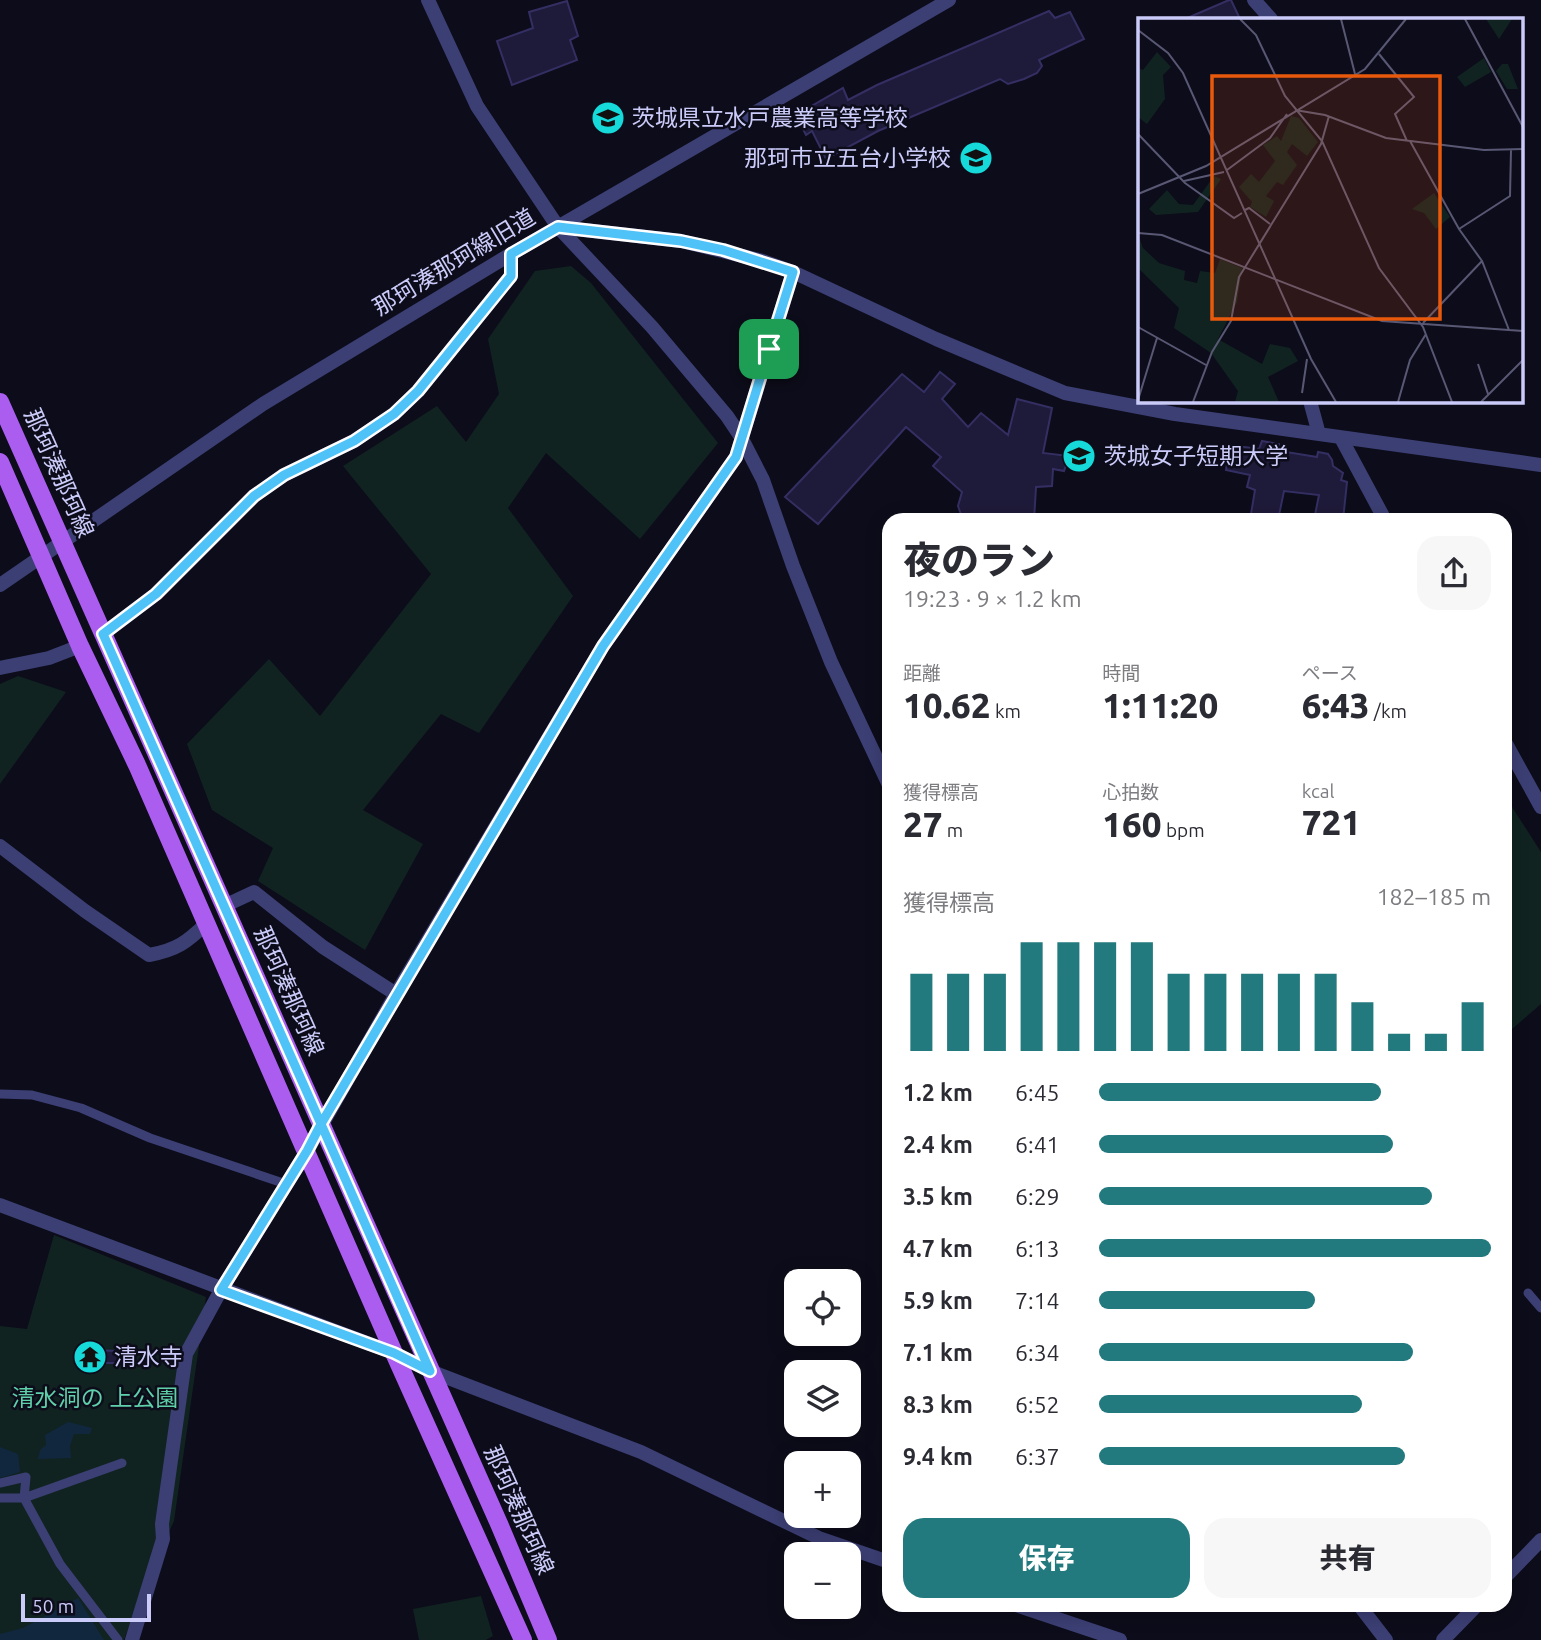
<!DOCTYPE html>
<html lang="ja">
<meta charset="utf-8">
<style>
:root{--surface:#fff;--page:#f7f7f7;--text:#2b2b33;--muted:#7c7c81;--accent:#22797e}
body{margin:0;font-family:Ubuntu,"Noto Sans JP",sans-serif;background:var(--page);color:var(--text);height:100vh;display:flex;flex-direction:column;font-size:26px;white-space:nowrap}
*{box-sizing:border-box;margin:0}
p{font-size:23px;color:var(--muted)}
.icon{flex:none;width:38px;height:38px;fill:none;stroke:currentColor;stroke-width:2;stroke-linecap:round;stroke-linejoin:round}
.map{position:relative;flex:1;overflow:hidden}
.drawer{position:absolute;left:882px;top:513px;width:630px;height:1099px;display:flex;flex-direction:column;background:var(--surface);border-radius:21px;box-shadow:0 4px 18px #0003}
.drawer>*{flex:none}
.controls{position:absolute;left:784px;top:1269px;display:grid;gap:14px}
.controls a{display:grid;place-items:center;width:77px;height:77px;border-radius:14px;background:var(--surface);box-shadow:0 4px 18px #0003;font-size:35px}
.scale{position:absolute;left:21px;bottom:18px;width:130px;box-sizing:border-box;padding-left:7px;border:4px solid #cbcbfa;border-top:0;font-size:19px;line-height:24px;white-space:nowrap;color:#cbcbfa;-webkit-text-stroke:5px #0d0c1a;paint-order:stroke}
.pin{position:absolute;display:grid;place-items:center;width:60px;height:60px;color:#fff;margin:-30px;border-radius:14px;box-shadow:0 4px 10px #0006}
.round{display:grid;place-items:center;flex:none;width:74px;height:74px;border-radius:21px;background:var(--page)}
.headline{display:flex;align-items:center;justify-content:space-between;height:119px;padding:0 21px}
h1{font-size:38px;font-weight:800;line-height:52px}
.metrics{display:grid;grid-template-columns:repeat(3,1fr);gap:10px;height:119px;padding:7px 21px}
.metrics div{display:grid;align-content:center}
.metrics b{font-size:35px;font-weight:800}
.metrics small{font-size:19px;font-weight:400}
.metrics p{font-size:19px}
.chart{height:196px;padding:14px 21px}
.chart p{display:flex;justify-content:space-between}
.chart svg{width:100%;height:126px;margin-top:7px;stroke:var(--accent);stroke-width:6}
.primary-button{display:flex;gap:14px;margin-top:auto;padding:14px 21px}
.primary-button a{flex:1;height:80px;border-radius:21px;background:var(--accent);color:#fff;font-size:28px;font-weight:800;line-height:80px;text-align:center}
.primary-button a+a{background:var(--page);color:var(--text)}
ul{padding:0 21px;list-style:none;font-size:23px}
li{display:grid;grid-template-columns:112px 84px 1fr;align-items:center;height:52px}
li i{height:18px;border-radius:9px;background:var(--accent)}
.map>svg:first-child{display:block}
</style>
<div class="map">
<svg width="1541" height="1640" viewBox="0 0 1541 1640">
<rect width="100%" height="100%" fill="#0d0c1a"/>
<!-- green -->
<path fill="#102321" d="M 571,266 L 591,283 L 718,443 L 640,539 L 546,453 L 508,508 L 573,596 L 479,733 L 441,714 L 363,810 L 423,844 L 365,950 L 258,881 L 273,848 L 212,810 L 187,744 L 269,659 L 320,716 L 431,574 L 343,466 L 437,406 L 466,442 L 499,394 L 488,339 L 535,271 Z
M 18,676 L 66,692 L 0,784 L 0,684 Z
M 1505,796 L 1541,852 L 1541,1004 L 1512,1029 L 1505,1020 Z
M 54,1235 L 206,1297 L 174,1521 L 143,1589 L 124,1640 L 0,1640 L 0,1326 L 27,1329 Z
M 481,1596 L 493,1636 L 486,1640 L 419,1640 L 413,1609 Z"/>
<!-- water -->
<path fill="#11273e" d="M 68,1422 L 92,1428 L 90,1434 L 74,1434 L 70,1446 L 71,1458 L 38,1459 L 40,1450 L 46,1445 L 45,1435 Z
M 0,1447 L 18,1454 L 20,1472 L 0,1478 Z
M 78,1598 L 104,1640 L 0,1640 L 0,1634 L 23,1628 Z"/>
<!-- building -->
<path fill="#1e1a39" stroke="#342f63" stroke-width="2" d="M 1229,0 L 1231,0 L 1240,19 L 1185,19 Z
M 567,1 L 578,36 L 570,40 L 577,60 L 512,85 L 497,41 L 533,28 L 529,12 Z
M 1049,11 L 1055,18 L 1070,12 L 1084,39 L 1039,60 L 1042,66 L 1037,73 L 1024,79 L 1008,84 L 1000,79 L 878,131 L 826,159 L 812,131 L 806,135 L 796,115 L 843,88 L 848,100 L 877,85 Z
M 940,372 L 955,384 L 942,399 L 968,427 L 981,413 L 1008,435 L 1017,399 L 1052,408 L 1043,453 L 1069,456 L 1064,471 L 1053,469 L 1052,486 L 1036,487 L 1034,520 L 963,520 L 958,506 L 962,492 L 933,466 L 941,457 L 906,427 L 818,524 L 785,497 L 902,374 L 924,392 Z
M 1262,441 L 1279,444 L 1280,451 L 1317,457 L 1318,452 L 1328,454 L 1332,460 L 1333,466 L 1343,473 L 1341,480 L 1347,482 L 1343,520 L 1314,520 L 1319,495 L 1284,491 L 1278,520 L 1250,520 L 1255,490 L 1247,487 L 1250,475 L 1226,470 L 1230,445 L 1259,449 Z
M 81,1350 L 122,1351 L 122,1363 L 80,1363 Z"/>
<g fill="none" stroke-linecap="round" stroke-linejoin="round">
<!-- service -->
<path stroke="#3c3f74" stroke-width="9" d="M 0,1094 L 32,1095 L 81,1108 L 150,1138 L 286,1184
M 1528,1293 L 1541,1308
M 0,1483 L 26,1477 L 24,1498 L 60,1564 L 118,1640
M 0,1498 L 24,1498 L 122,1463"/>
<!-- minor -->
<path stroke="#3c3f74" stroke-width="14" d="M 428,0 L 477,106 L 558,227 L 652,327 L 727,416 L 741,437 L 763,480 L 793,566 L 831,662 L 889,785
M 1341,438 L 1385,520
M 103,634 L 156,594 L 254,496 L 284,475 L 354,441 L 394,414 L 418,391 L 511,276 L 511,254
M 0,668 L 49,658 L 80,646
M 1505,742 L 1541,807
M 0,846 L 85,911 L 149,955 C 177,950 187,942 207,923
M 224,906 L 254,892 L 323,947 L 396,994
M 0,1205 L 394,1353 L 430,1371 L 641,1452 L 819,1538 L 889,1562
M 1505,1577 L 1541,1540
M 1016,1605 L 1120,1640
M 1359,1605 L 1386,1640
M 132,1640 L 163,1539 L 162,1524 L 186,1354 L 221,1290 L 307,1151 L 396,994 L 603,646 L 736,457 L 793,272
M 1443,1640 L 1477,1605"/>
<!-- tertiary -->
<path stroke="#3c3f74" stroke-width="14" d="M 1254,0 L 1271,19
M 558,227 L 681,241 L 763,261 L 793,272 L 936,339 L 1065,393 L 1175,414 L 1541,465
M 1310,401 L 1319,434
M 0,585 L 263,404 L 511,254 L 949,0"/>
<!-- primary -->
<path stroke="#aa5def" stroke-width="18" d="M 0,402 L 500,1526 L 548,1640
M 0,462 L 80,646 L 137,765 L 394,1353 L 523,1640"/>
</g>
<g fill="none" stroke-linecap="round" stroke-linejoin="round">
<defs>
<path id="route" d="M 769,349 L 793,272 L 723,250 L 681,241 L 558,227 L 511,254 L 511,276 L 418,391 L 394,414 L 354,441 L 284,475 L 254,496 L 156,594 L 103,634 L 321,1124 L 307,1151 L 221,1290 L 394,1353 L 430,1371 L 321,1124 L 603,646 L 736,457 L 769,349"/>
</defs>
<!-- route casing -->
<use href="#route" stroke="#fff" stroke-width="14"/>
<!-- route -->
<use href="#route" stroke="#4fc3f7" stroke-width="9"/>
</g>
<!-- icons -->
<defs>
<symbol id="school-disc" viewBox="-11 -11 22 22"><circle r="9.5" fill="#16d9da" stroke="#0d0c1a"/><path d="M0-5L7-2L0 1L-7-2ZM-4 1L0 2.5L4 1V4Q0 6-4 4Z" fill="#111"/></symbol>
<symbol id="university-disc" viewBox="-11 -11 22 22"><circle r="9.5" fill="#16d9da" stroke="#0d0c1a"/><path d="M0-5L7-2L0 1L-7-2ZM-4 1L0 2.5L4 1V4Q0 6-4 4Z" fill="#111"/></symbol>
<symbol id="temple-disc" viewBox="-11 -11 22 22"><circle r="9.5" fill="#16d9da" stroke="#0d0c1a"/><path d="M0-6L5-2H3V0L6.5 2.5H4V6H1.5V3h-3V6H-4V2.5H-6.5L-3 0V-2H-5Z" fill="#111"/></symbol>
</defs>
<g fill-rule="evenodd">
<use href="#school-disc" x="589" y="99" width="38" height="38"/>
<use href="#school-disc" x="957" y="139" width="38" height="38"/>
<use href="#university-disc" x="1060" y="437" width="38" height="38"/>
<use href="#temple-disc" x="71" y="1338" width="38" height="38"/>
</g>
<g text-anchor="middle" stroke-width="5" stroke-linejoin="round" paint-order="stroke">
<!-- poi labels -->
<g font-size="23" fill="#cbcbfa" stroke="#0d0c1a" text-anchor="start">
<text x="632" y="126">茨城県立水戸農業高等学校</text>
<text x="951" y="166" text-anchor="end">那珂市立五台小学校</text>
<text x="1104" y="464">茨城女子短期大学</text>
<text x="114" y="1365">清水寺</text>
</g>
<!-- street labels -->
<g font-size="23" fill="#cbcbfa" stroke="#0d0c1a">
<text transform="translate(454 262) rotate(-31)" y="8">那珂湊那珂線旧道</text>
<text transform="translate(59 473) rotate(66)" y="8">那珂湊那珂線</text>
<text transform="translate(289 991) rotate(66)" y="8">那珂湊那珂線</text>
<text transform="translate(519 1510) rotate(66)" y="8">那珂湊那珂線</text>
</g>
<!-- park labels -->
<g font-size="23" fill="#5fd1aa" stroke="#0d0c1a">
<text x="95" y="1406">清水洞の 上公園</text>
</g>
</g>
<!-- overview -->
<g transform="translate(1138 18)">
<rect width="385" height="385" fill="#0d0c1a"/>
<path d="M 348,1 L 374,1 L 361,21 ZM 19,34 L 33,49 L 25,57 L 27,81 L 9,106 L 0,99 L 0,50 L 5,52 ZM 346,40 L 353,54 L 327,69 L 319,59 ZM 364,46 L 370,46 L 380,71 L 369,71 L 358,53 ZM 153,98 L 161,100 L 180,124 L 169,138 L 154,126 L 149,134 L 159,147 L 145,167 L 139,164 L 128,178 L 136,183 L 128,199 L 112,189 L 114,184 L 101,169 L 113,156 L 121,164 L 137,143 L 125,127 L 139,118 L 143,123 ZM 76,158 L 83,161 L 60,194 L 18,197 L 11,191 L 29,172 L 41,186 L 55,187 ZM 296,175 L 312,199 L 298,211 L 286,195 L 274,191 ZM 0,216 L 5,230 L 21,245 L 47,253 L 46,262 L 59,265 L 62,253 L 77,255 L 82,241 L 104,250 L 99,284 L 80,321 L 124,346 L 132,326 L 152,330 L 160,343 L 130,359 L 141,384 L 97,384 L 100,373 L 73,335 L 36,310 L 41,290 L 0,250 Z" fill="#102321"/>
<path fill="none" stroke="#595874" stroke-width="2" d="M 102,1 L 118,17 L 147,78 L 184,123 L 241,250 L 285,309 L 314,384M 203,1 L 217,56M 327,1 L 385,109M 0,12 L 30,35 L 45,55 L 173,341 L 198,384M 241,36 L 276,79 L 257,96 L 269,123M 157,92 L 187,97 L 248,120 L 346,132 L 385,131M 0,116 L 47,165 L 96,200 L 104,195M 272,123 L 321,211 L 344,243 L 371,312M 89,152 L 132,120 L 149,96M 46,163 L 86,154M 0,176 L 68,148 L 227,51 L 268,1M 107,192 L 111,190 L 132,206M 321,211 L 372,178 L 373,132M 0,215 L 24,217 L 244,303 L 385,313M 285,305 L 344,243M 0,309 L 68,347M 340,346 L 350,376M 164,375 L 169,341M 0,382 L 19,320M 55,384 L 74,334 L 93,303 L 101,259 L 183,126 L 191,98M 260,384 L 272,342 L 288,316M 343,384 L 385,342"/>
<path fill="#e8590c" fill-opacity="0.15" stroke="#e8590c" stroke-width="3.5" d="M 74,58 L 302,58 L 302,301 L 74,301 Z"/>
<rect width="385" height="385" fill="none" stroke="#cbcbfa" stroke-width="3.5"/>
</g>
</svg>
<div class="controls">
<a><svg class="icon" aria-label="locate" viewBox="0 0 24 24"><circle cx="12" cy="12" r="6"/><path d="M12 2v4M12 18v4M2 12h4M18 12h4"/></svg></a>
<a><svg class="icon" aria-label="layers" viewBox="0 0 24 24"><path d="M12 4l9 5-9 5-9-5zM3 14l9 5 9-5"/></svg></a>
<a>+</a>
<a>−</a>
</div>
<div class="scale">50 m</div>
<div class="pin" style="left:769px;top:349px;background:#1e9e55"><svg class="icon" aria-label="arrive" viewBox="0 0 24 24"><path d="M6 21V4h12l-3 4 3 4H6"/></svg></div>
<section class="drawer">
<div class="headline"><div><h1>夜のラン</h1><p>19:23 · 9 × 1.2 km</p></div><a class="round"><svg class="icon" aria-label="share" viewBox="0 0 24 24"><path d="M12 15V3M7 8l5-5 5 5M5 13v7h14v-7"/></svg></a></div>
<div class="metrics">
<div><p>距離</p><b>10.62<small> km</small></b></div>
<div><p>時間</p><b>1:11:20</b></div>
<div><p>ペース</p><b>6:43<small> /km</small></b></div>
</div>
<div class="metrics">
<div><p>獲得標高</p><b>27<small> m</small></b></div>
<div><p>心拍数</p><b>160<small> bpm</small></b></div>
<div><p>kcal</p><b>721</b></div>
</div>
<div class="chart"><p><span>獲得標高</span>182–185 m</p>
<svg viewBox="0 0 160 44" preserveAspectRatio="none"><path d="M5 44V17M15 44V17M25 44V17M35 44V6M45 44V6M55 44V6M65 44V6M75 44V17M85 44V17M95 44V17M105 44V17M115 44V17M125 44V27M135 44V38M145 44V38M155 44V27"/></svg>
</div>
<ul>
<li><b>1.2 km</b>6:45<i style="width:72%"></i></li>
<li><b>2.4 km</b>6:41<i style="width:75%"></i></li>
<li><b>3.5 km</b>6:29<i style="width:85%"></i></li>
<li><b>4.7 km</b>6:13<i style="width:100%"></i></li>
<li><b>5.9 km</b>7:14<i style="width:55%"></i></li>
<li><b>7.1 km</b>6:34<i style="width:80%"></i></li>
<li><b>8.3 km</b>6:52<i style="width:67%"></i></li>
<li><b>9.4 km</b>6:37<i style="width:78%"></i></li>
</ul>
<div class="primary-button"><a>保存</a><a>共有</a></div>
</section>
</div>
